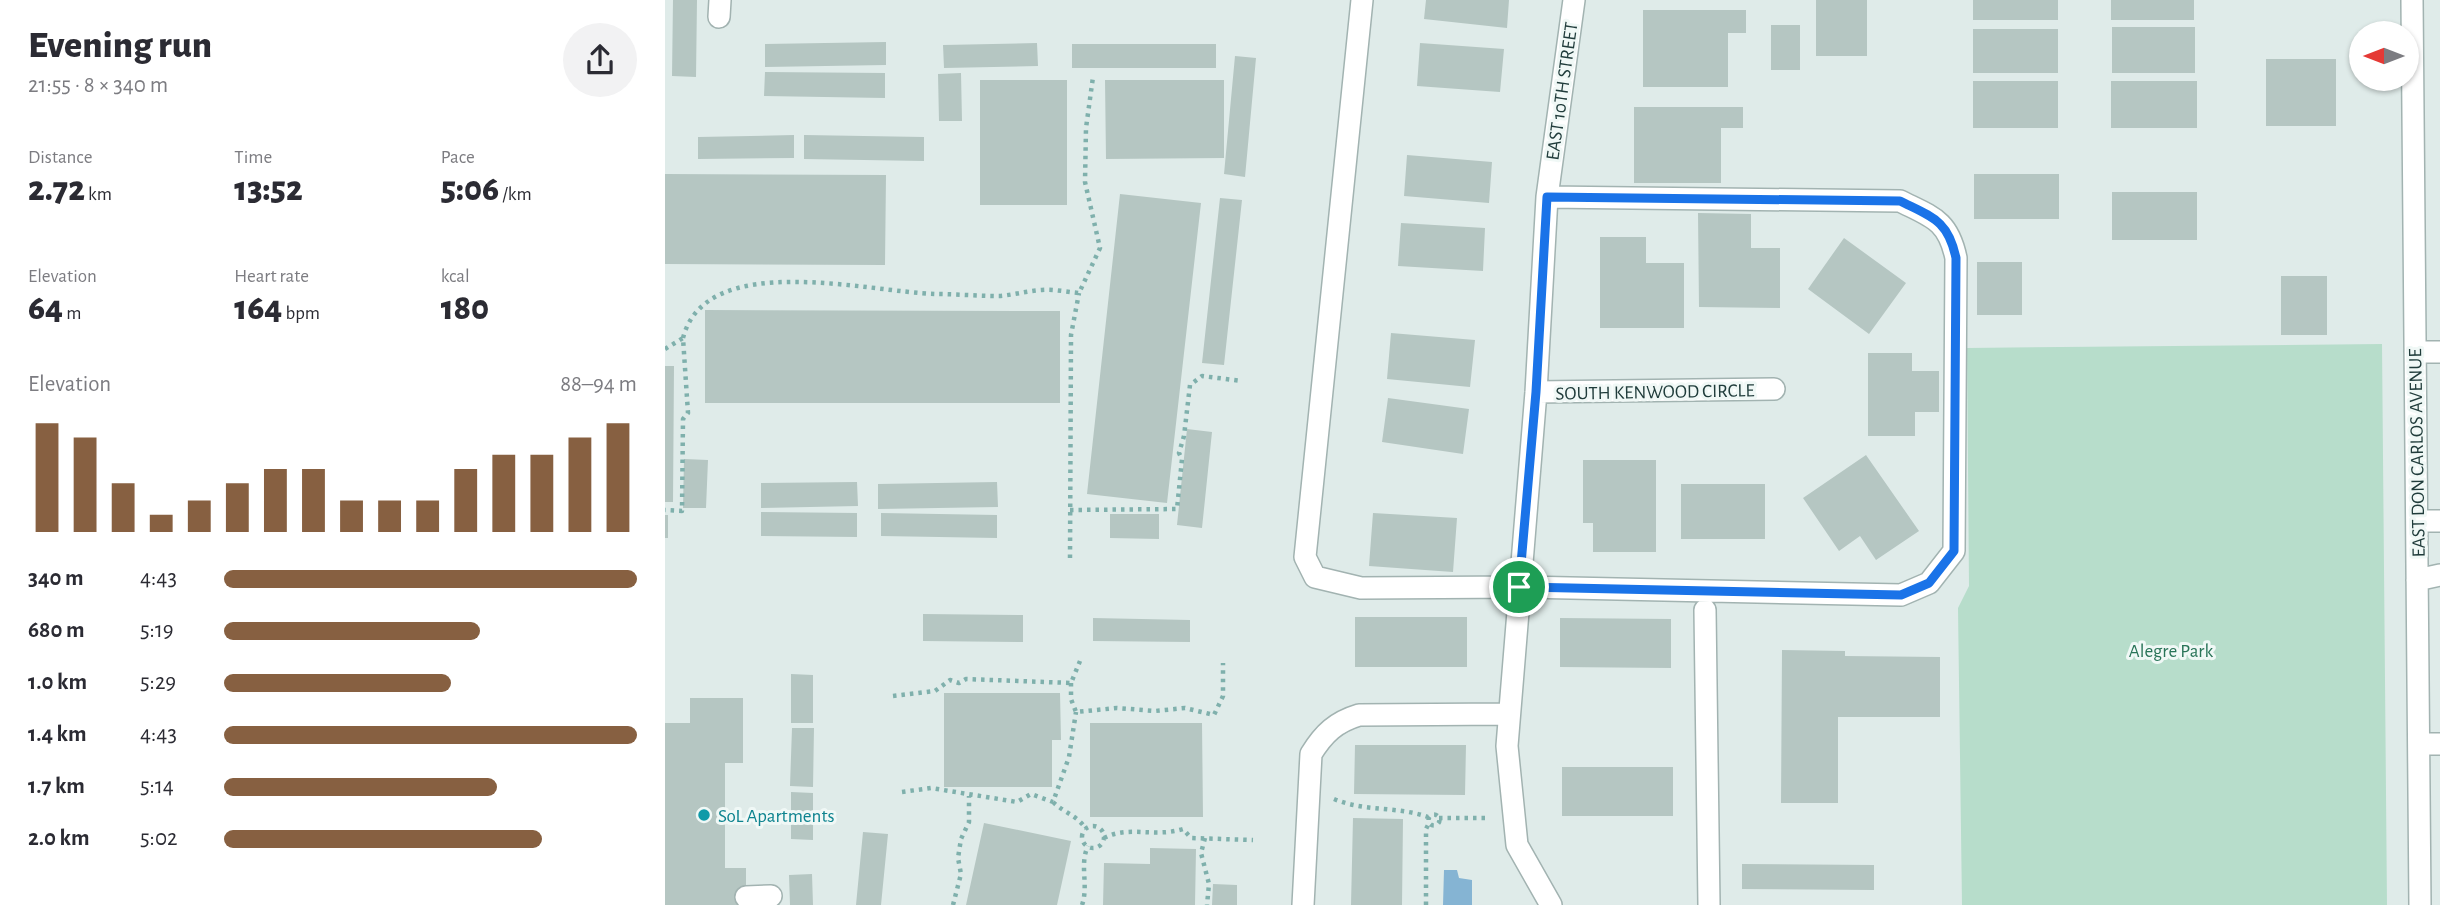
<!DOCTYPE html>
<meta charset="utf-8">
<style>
:root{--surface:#fff;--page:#f2f2f3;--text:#2b2b33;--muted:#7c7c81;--accent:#876041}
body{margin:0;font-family:"Alegreya Sans",sans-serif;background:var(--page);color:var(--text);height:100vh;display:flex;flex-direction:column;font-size:26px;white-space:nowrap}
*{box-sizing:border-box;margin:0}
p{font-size:23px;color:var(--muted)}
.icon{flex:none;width:38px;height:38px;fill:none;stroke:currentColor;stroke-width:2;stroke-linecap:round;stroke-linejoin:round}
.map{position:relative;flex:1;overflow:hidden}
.sheet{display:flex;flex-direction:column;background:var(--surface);width:665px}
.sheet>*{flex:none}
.needle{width:46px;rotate:270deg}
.controls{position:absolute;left:1684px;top:21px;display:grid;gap:14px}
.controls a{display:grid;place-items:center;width:70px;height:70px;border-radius:50%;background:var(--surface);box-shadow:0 2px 5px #0004;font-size:35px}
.pin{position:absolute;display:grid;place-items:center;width:60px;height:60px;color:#fff;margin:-30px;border:4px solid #fff;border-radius:50%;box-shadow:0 2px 7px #0007}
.round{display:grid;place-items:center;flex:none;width:74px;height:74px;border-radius:37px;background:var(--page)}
.head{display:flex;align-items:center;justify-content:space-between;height:119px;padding:0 28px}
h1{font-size:38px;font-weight:800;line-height:52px}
.metrics{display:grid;grid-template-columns:repeat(3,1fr);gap:10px;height:119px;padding:7px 28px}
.metrics div{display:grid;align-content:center}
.metrics b{font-size:35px;font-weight:800}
.metrics small{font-size:19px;font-weight:400}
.metrics p{font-size:19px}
.chart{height:196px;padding:14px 28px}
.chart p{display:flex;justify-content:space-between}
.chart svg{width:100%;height:126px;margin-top:7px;stroke:var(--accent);stroke-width:6}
ul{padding:0 28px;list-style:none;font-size:23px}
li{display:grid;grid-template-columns:112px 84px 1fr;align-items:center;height:52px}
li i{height:18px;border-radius:9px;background:var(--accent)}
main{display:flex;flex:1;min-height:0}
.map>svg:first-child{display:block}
</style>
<main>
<section class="sheet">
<div class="head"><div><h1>Evening run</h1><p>21:55 · 8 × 340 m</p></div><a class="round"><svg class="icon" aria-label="share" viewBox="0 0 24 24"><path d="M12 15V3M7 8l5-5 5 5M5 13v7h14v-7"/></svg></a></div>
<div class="metrics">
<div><p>Distance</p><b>2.72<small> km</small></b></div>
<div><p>Time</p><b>13:52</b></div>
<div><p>Pace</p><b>5:06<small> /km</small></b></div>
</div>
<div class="metrics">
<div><p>Elevation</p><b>64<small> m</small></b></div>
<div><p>Heart rate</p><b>164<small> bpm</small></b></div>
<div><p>kcal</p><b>180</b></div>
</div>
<div class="chart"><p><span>Elevation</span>88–94 m</p>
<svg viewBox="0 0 160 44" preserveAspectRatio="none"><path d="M5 44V6M15 44V11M25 44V27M35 44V38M45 44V33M55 44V27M65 44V22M75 44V22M85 44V33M95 44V33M105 44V33M115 44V22M125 44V17M135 44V17M145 44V11M155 44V6"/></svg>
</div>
<ul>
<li><b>340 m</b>4:43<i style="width:100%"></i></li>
<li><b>680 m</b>5:19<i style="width:62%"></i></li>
<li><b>1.0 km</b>5:29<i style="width:55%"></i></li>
<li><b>1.4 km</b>4:43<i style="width:100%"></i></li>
<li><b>1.7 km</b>5:14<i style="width:66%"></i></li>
<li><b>2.0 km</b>5:02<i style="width:77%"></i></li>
</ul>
</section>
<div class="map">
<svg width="1775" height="905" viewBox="0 0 1775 905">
<rect width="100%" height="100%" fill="#dfebe9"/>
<!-- green -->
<path fill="#b7ddcb" d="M 1717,344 L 1722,905 L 1297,905 L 1293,608 L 1304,586 L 1302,348 Z"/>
<!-- water -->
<path fill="#85b4d3" d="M 779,870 L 792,870 L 794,878 L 807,880 L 807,905 L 778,905 Z"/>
<!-- building -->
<path fill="#b5c6c2" d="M 8,0 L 32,0 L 31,77 L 7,76 Z
M 761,0 L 844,0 L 842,28 L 759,19 Z
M 1151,0 L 1202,0 L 1202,56 L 1151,56 Z
M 1308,0 L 1393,0 L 1393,20 L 1308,20 Z
M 1446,0 L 1529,0 L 1529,20 L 1446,20 Z
M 978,10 L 1081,10 L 1081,33 L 1063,33 L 1063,87 L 978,87 Z
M 1106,25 L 1135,25 L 1135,70 L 1106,70 Z
M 1447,27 L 1530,27 L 1530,73 L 1447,73 Z
M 1308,29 L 1393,29 L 1393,73 L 1308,73 Z
M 221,42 L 221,65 L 100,67 L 100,44 Z
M 372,43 L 373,66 L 279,68 L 278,45 Z
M 755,43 L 839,49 L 835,92 L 752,86 Z
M 407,44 L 551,44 L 551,68 L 407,68 Z
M 570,56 L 591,58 L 580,177 L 559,174 Z
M 1601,59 L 1671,59 L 1671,126 L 1601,126 Z
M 100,72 L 220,73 L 220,98 L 99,96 Z
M 296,73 L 297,121 L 274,121 L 273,74 Z
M 315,80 L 402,80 L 402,205 L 315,205 Z
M 440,80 L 559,80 L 559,158 L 441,159 Z
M 1308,81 L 1393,81 L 1393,128 L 1308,128 Z
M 1446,81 L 1532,81 L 1532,128 L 1446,128 Z
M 969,107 L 1078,107 L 1078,128 L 1056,128 L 1056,183 L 969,183 Z
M 129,135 L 129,158 L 33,159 L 33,137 Z
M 139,135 L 259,137 L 259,161 L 139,159 Z
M 742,155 L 827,162 L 824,203 L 739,196 Z
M 0,174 L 221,175 L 220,265 L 0,264 Z
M 1309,174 L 1394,174 L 1394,219 L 1309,219 Z
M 1447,192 L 1532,192 L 1532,240 L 1447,240 Z
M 455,194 L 536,203 L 502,503 L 422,494 Z
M 555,198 L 577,200 L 559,365 L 537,363 Z
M 1033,213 L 1086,214 L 1086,248 L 1115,248 L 1115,308 L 1034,307 Z
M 736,223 L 820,228 L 818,271 L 733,266 Z
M 935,237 L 981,237 L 981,263 L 1019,263 L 1019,328 L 935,328 Z
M 1179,238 L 1241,283 L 1204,334 L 1143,289 Z
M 1312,262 L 1357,262 L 1357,315 L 1312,315 Z
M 1616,276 L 1662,276 L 1662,335 L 1616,335 Z
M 40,310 L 395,311 L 395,403 L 40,403 Z
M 726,333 L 810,340 L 805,387 L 722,379 Z
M 1203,353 L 1247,353 L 1247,371 L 1274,371 L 1274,412 L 1250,412 L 1250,436 L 1203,436 Z
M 0,366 L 9,366 L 8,502 L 0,502 Z
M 723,398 L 804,409 L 798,454 L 717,442 Z
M 522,429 L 547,432 L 537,528 L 512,525 Z
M 1201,455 L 1254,531 L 1211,560 L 1195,536 L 1174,551 L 1138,498 Z
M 19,459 L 43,460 L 41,508 L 18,508 Z
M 918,460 L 991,460 L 991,552 L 928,552 L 928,523 L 918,523 Z
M 192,482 L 193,506 L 96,508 L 96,483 Z
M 332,482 L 333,507 L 213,509 L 213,484 Z
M 1016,484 L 1100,484 L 1100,539 L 1016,539 Z
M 96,512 L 192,513 L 192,537 L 96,536 Z
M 216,513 L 332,515 L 332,538 L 216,536 Z
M 708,513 L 792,518 L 788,572 L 704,566 Z
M 445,514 L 494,514 L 494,539 L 445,538 Z
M 0,515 L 3,515 L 3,538 L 0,538 Z
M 258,614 L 358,615 L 358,642 L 258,641 Z
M 690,617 L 802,617 L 802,667 L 690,667 Z
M 428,618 L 525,620 L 525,642 L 428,641 Z
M 895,618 L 1006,619 L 1006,668 L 895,667 Z
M 1117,650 L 1180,651 L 1180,656 L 1275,657 L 1275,717 L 1173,717 L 1173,803 L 1116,803 Z
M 126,674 L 148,675 L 148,723 L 126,723 Z
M 279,693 L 395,693 L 396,740 L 387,740 L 387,787 L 279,787 Z
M 25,698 L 78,698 L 78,763 L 60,763 L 60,868 L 81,868 L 81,905 L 0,905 L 0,723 L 25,723 Z
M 425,723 L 537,723 L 538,817 L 425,817 Z
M 127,728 L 149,728 L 148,787 L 125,786 Z
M 690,745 L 801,745 L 800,795 L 689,794 Z
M 897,767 L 1008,767 L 1008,816 L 897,816 Z
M 126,792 L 148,793 L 148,840 L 126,839 Z
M 688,818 L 738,819 L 737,905 L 686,905 Z
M 319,823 L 406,841 L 392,905 L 301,905 Z
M 198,832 L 223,834 L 216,905 L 191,905 Z
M 485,848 L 531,849 L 530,905 L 438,905 L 439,863 L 485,864 Z
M 1077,864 L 1209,865 L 1209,890 L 1077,889 Z
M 147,874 L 148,905 L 125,905 L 124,875 Z
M 548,884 L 572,885 L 572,905 L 547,905 Z"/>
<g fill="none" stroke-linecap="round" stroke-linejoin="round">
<defs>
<path id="minor" d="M 697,0 L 640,557 L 650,577 L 696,588 L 854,587 L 1236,595 L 1264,583 L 1289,551 L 1291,258 C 1283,220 1267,217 1235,201 L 882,197
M 1747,0 L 1755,905
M 54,17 L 55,0
M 1750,352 L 1775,352
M 871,392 L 1109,389
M 1752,521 L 1775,521
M 1752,580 L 1775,575
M 1040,610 L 1044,905
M 1754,744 L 1775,744
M 81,897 L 106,896
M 638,905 L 646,754 C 659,733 671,722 694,715 L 844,714
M 886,905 L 852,845 L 842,746 L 871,392 L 882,197 L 909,0"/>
</defs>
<!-- minor casing -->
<use href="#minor" stroke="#a2b3b1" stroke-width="24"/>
<!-- path -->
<path stroke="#7fb0ac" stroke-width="4.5" stroke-dasharray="3.5 5" stroke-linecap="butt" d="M 18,338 C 41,249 203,292 270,294 C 291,294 313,296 334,296 C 348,295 362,291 377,290 C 389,289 402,292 414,293 L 435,248 L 420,182 L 421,128 L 428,77
M 0,349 L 18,338 L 23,413 L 18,419 L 17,511 L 0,510
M 405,510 L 512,509 L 517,459 L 514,453 L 519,436 L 525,385 L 537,376 L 577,381
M 405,558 L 406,335 L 414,293
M 406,683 L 406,699 L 411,712 L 452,708 L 490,711 L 520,708 L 549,715 L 558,696 L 558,663
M 228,696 L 270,691 L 285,680 L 294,683 L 301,679 L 406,683 L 415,661
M 237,792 L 266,788 L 352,802 L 366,794 L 388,802 L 404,757 L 411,712
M 669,799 C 700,812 732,806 763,817
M 388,802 C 399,813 412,815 421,829
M763.5 820a5.5 5.5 0 1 1 11 0a5.5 5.5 0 1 1-11 0Z
M 774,818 L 821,818
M417 837a11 11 0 1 1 22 0a11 11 0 1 1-22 0Z
M 439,838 C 464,825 489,838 518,829 L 526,838 L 588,840
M 540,838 L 536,853 L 544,884 L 542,905
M 288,905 L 296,874 L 293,858 L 296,839 L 304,822 L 304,796
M 417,905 C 424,885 414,865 423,846
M 761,905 L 761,829 L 764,823"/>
<!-- minor -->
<use href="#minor" stroke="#fff" stroke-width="21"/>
</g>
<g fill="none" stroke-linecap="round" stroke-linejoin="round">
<defs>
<path id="route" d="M 882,197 L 1235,201 C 1267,217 1283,220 1291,258 L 1289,551 L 1264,583 L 1236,595 L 854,587 L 871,392 Z"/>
</defs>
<!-- route casing -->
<use href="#route" stroke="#fff" stroke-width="14"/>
<!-- route -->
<use href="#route" stroke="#1a73e8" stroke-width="9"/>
</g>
<!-- markers -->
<circle fill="#0f9aa8" stroke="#f0f8f6" stroke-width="2.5" cx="39" cy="815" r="7"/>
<g text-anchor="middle" stroke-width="6" stroke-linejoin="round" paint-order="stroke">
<!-- street labels -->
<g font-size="19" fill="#203c3b" stroke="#f0f8f6">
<text transform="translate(896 91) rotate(-82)" y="7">EAST 10TH STREET</text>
<text transform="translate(990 391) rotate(-1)" y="7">SOUTH KENWOOD CIRCLE</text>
<text transform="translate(1751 453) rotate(-91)" y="7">EAST DON CARLOS AVENUE</text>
</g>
<!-- park labels -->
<g font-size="19" fill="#297458" stroke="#f0f8f6">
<text x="1506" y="657">Alegre Park</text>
</g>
<!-- culture labels -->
<g font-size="19" fill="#0d838f" stroke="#f0f8f6" text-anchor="start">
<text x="53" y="822">SoL Apartments</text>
</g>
</g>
</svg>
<div class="controls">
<a><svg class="needle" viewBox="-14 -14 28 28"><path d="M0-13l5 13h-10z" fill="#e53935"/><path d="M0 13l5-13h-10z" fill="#7c7c81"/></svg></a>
</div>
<div class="pin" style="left:854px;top:587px;background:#1e9e55"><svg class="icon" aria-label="arrive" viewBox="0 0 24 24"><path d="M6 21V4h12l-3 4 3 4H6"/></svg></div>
</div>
</main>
